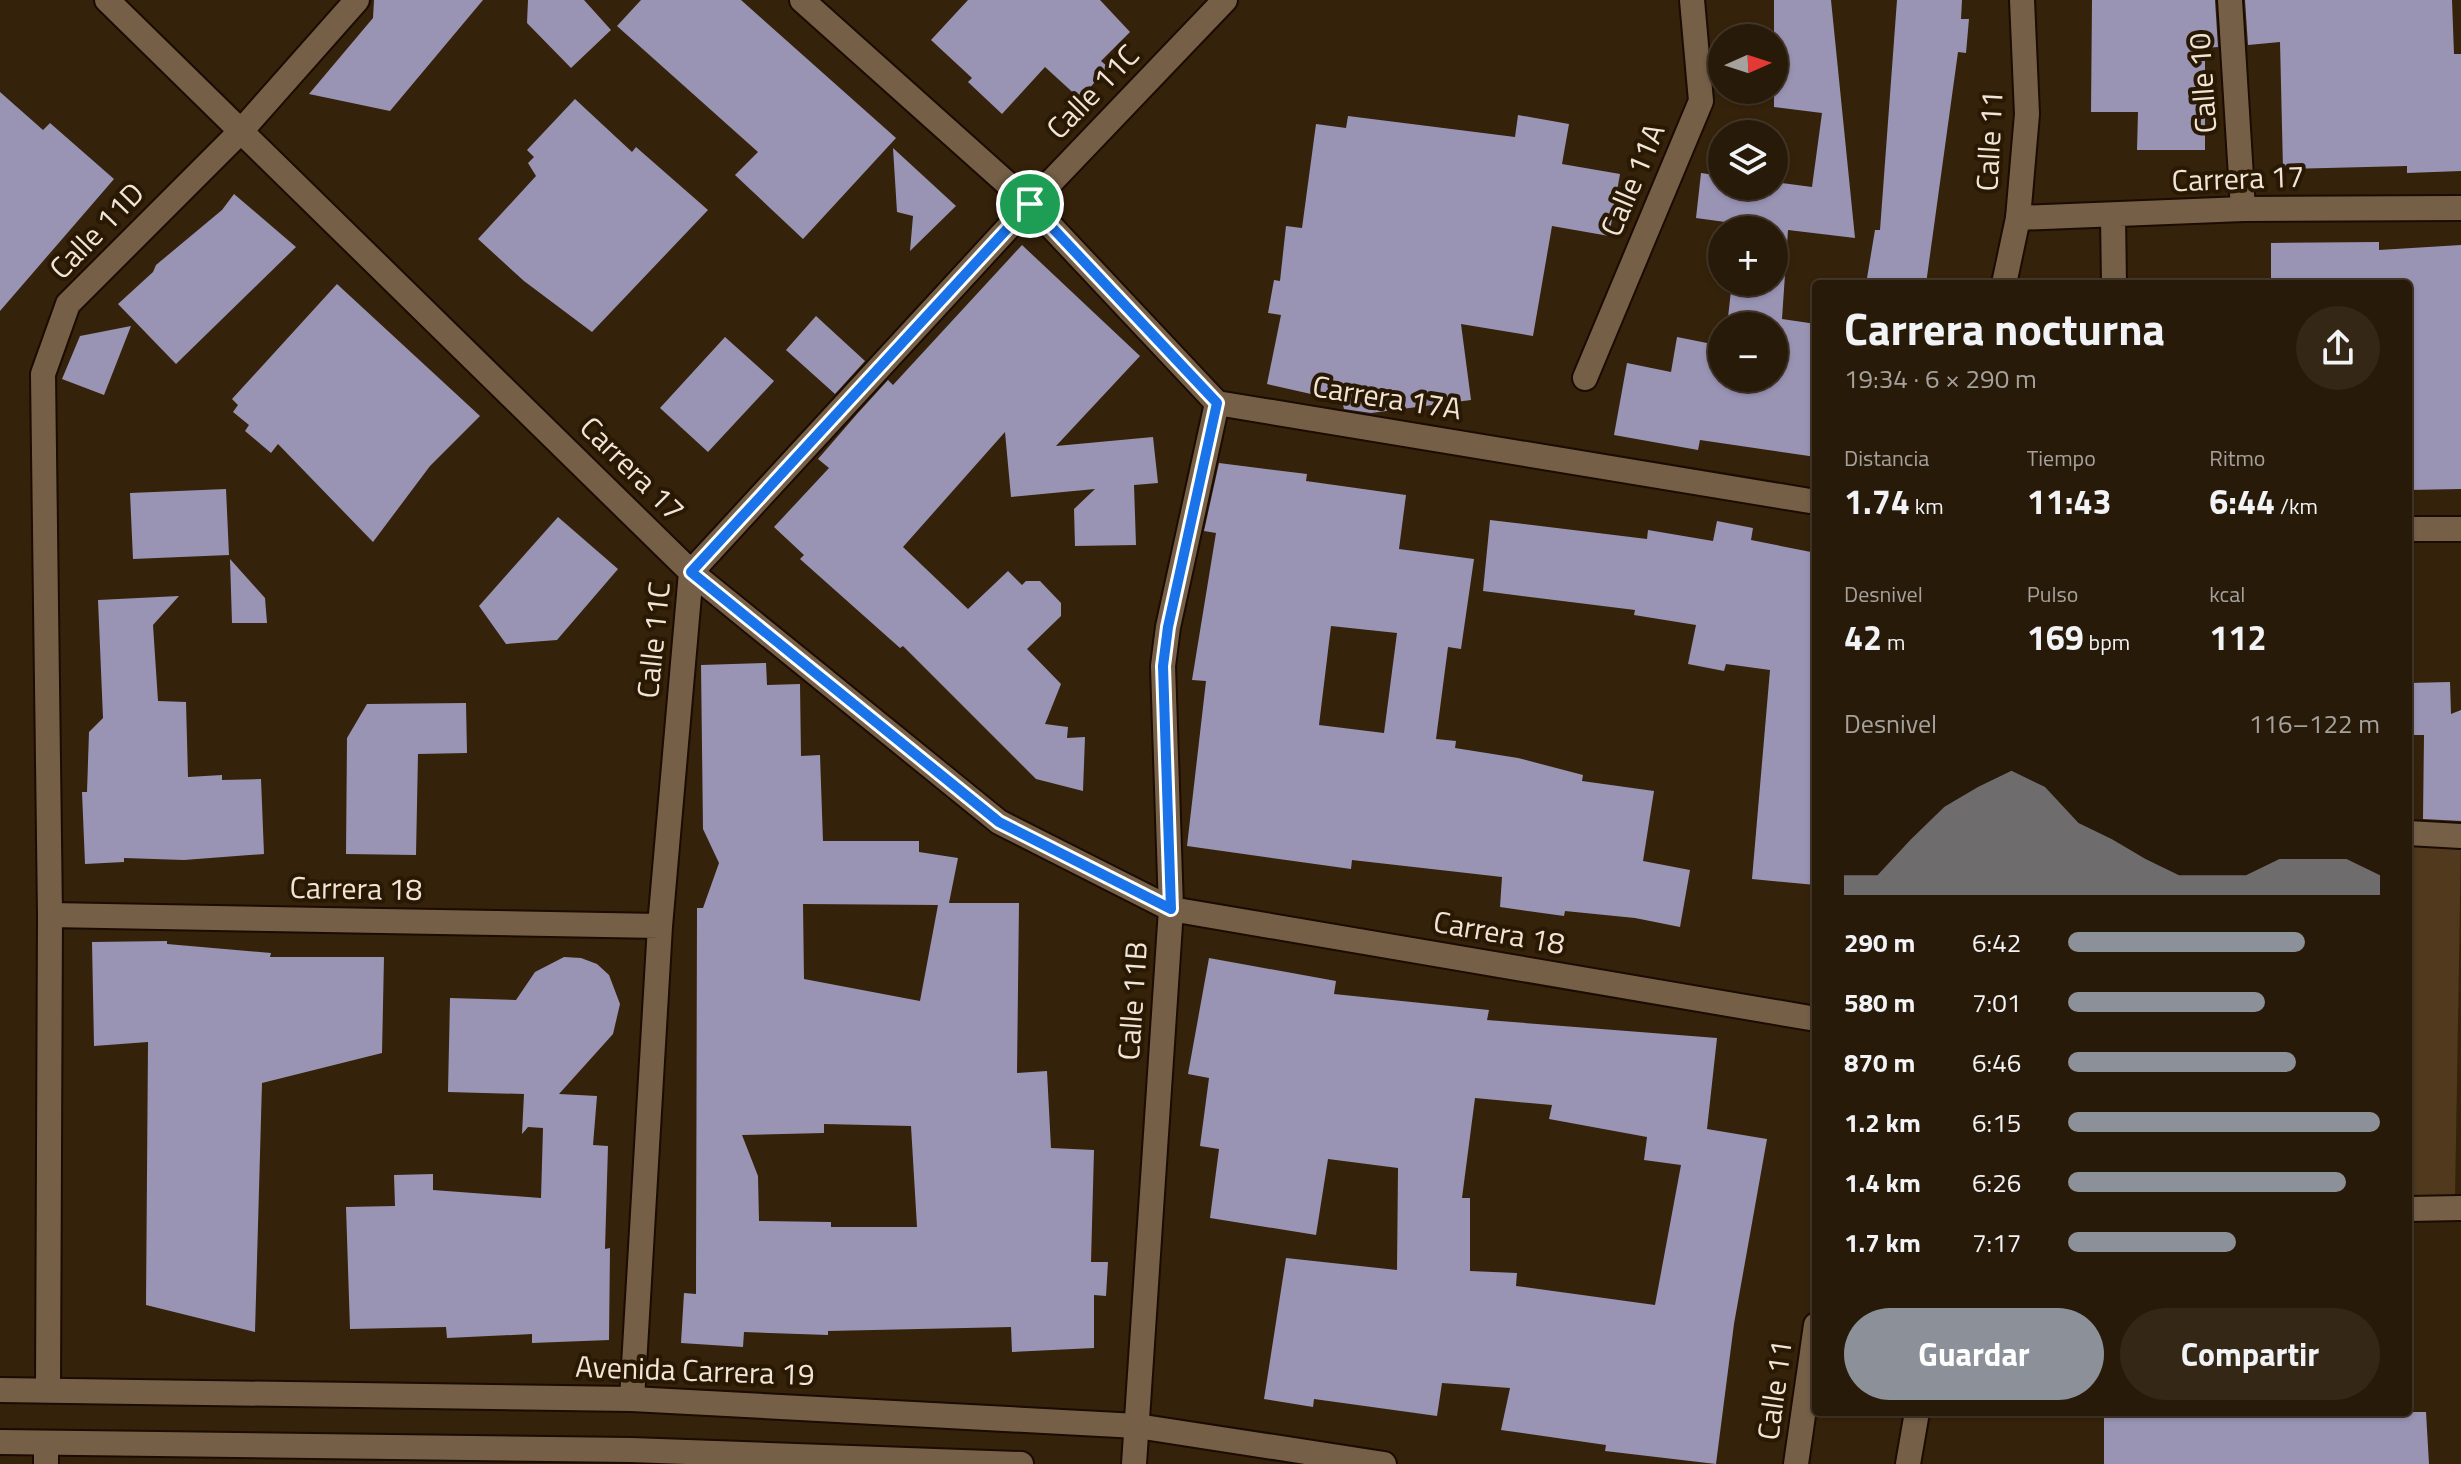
<!DOCTYPE html>
<html lang="es">
<meta charset="utf-8">
<style>
:root{--surface:#281a08;--page:#342716;--text:#f1f3f6;--muted:#a5a19c;--line:#443829;--accent:#8c9099}
body{margin:0;font-family:"Titillium Web",sans-serif;background:var(--page);color:var(--text);height:100vh;display:flex;flex-direction:column;font-size:30px;white-space:nowrap}
*{box-sizing:border-box;margin:0}
p{font-size:26px;color:var(--muted)}
.icon{flex:none;width:44px;height:44px;fill:none;stroke:currentColor;stroke-width:2;stroke-linecap:round;stroke-linejoin:round}
.map{position:relative;flex:1;overflow:hidden}
.details{position:absolute;left:1812px;top:280px;width:600px;height:1136px;display:flex;flex-direction:column;background:var(--surface);border-radius:8px;box-shadow:0 2px 6px #0004,0 0 0 2px var(--line)}
.details>*{flex:none}
.needle{width:52px;rotate:87deg}
.controls{position:absolute;left:1708px;top:24px;display:grid;gap:16px}
.controls a{display:grid;place-items:center;width:80px;height:80px;border-radius:50%;background:var(--surface);box-shadow:0 2px 6px #0004,0 0 0 2px var(--line);font-size:40px}
.pin{position:absolute;display:grid;place-items:center;width:68px;height:68px;color:#fff;margin:-34px;border:4px solid #fff;border-radius:50%;box-shadow:0 2px 8px #0007}
.round{display:grid;place-items:center;flex:none;width:84px;height:84px;border-radius:42px;background:var(--page)}
.summary{display:flex;align-items:center;justify-content:space-between;height:136px;padding:0 32px}
h1{font-size:44px;font-weight:700;line-height:60px}
.metrics{display:grid;grid-template-columns:repeat(3,1fr);gap:12px;height:136px;padding:8px 32px}
.metrics div{display:grid;align-content:center}
.metrics b{font-size:34px;font-weight:700}
.metrics small{font-size:22px;font-weight:400}
.metrics p{font-size:22px}
.chart{height:224px;padding:16px 32px}
.chart p{display:flex;justify-content:space-between}
.chart svg{width:100%;height:144px;margin-top:8px;fill:var(--accent);opacity:.7}
.button{display:flex;gap:16px;margin-top:auto;padding:16px 32px}
.button a{flex:1;height:92px;border-radius:48px;background:var(--accent);color:#fff;font-size:32px;font-weight:700;line-height:92px;text-align:center}
.button a+a{background:var(--page);color:var(--text)}
ul{padding:0 32px;list-style:none;font-size:26px}
li{display:grid;grid-template-columns:128px 96px 1fr;align-items:center;height:60px}
li i{height:20px;border-radius:10px;background:var(--accent)}
.map>svg:first-child{display:block}
</style>
<div class="map">
<svg width="2461" height="1464" viewBox="0 0 2461 1464">
<rect width="100%" height="100%" fill="#35220a"/>
<!-- green -->
<path fill="#50391c" d="M 2408,841 L 2461,842 L 2455,1200 L 2408,1199 Z"/>
<!-- building -->
<path fill="#9994b4" fill-rule="evenodd" d="M 374,0 L 483,0 L 390,111 L 309,94 L 373,18 Z
M 528,0 L 584,0 L 611,30 L 571,68 L 527,23 Z
M 641,0 L 741,0 L 896,138 L 803,239 L 735,175 L 758,152 L 617,26 Z
M 968,0 L 1100,0 L 1130,32 L 1101,61 L 1108,67 L 1080,99 L 1045,67 L 1002,114 L 968,82 L 972,78 L 931,40 Z
M 1774,0 L 1831,0 L 1855,238 L 1788,230 L 1782,319 L 1816,324 L 1816,457 L 1700,440 L 1698,450 L 1614,435 L 1627,363 L 1671,372 L 1677,337 L 1722,346 L 1722,378 L 1774,378 L 1774,326 L 1727,326 L 1732,282 L 1774,282 L 1774,230 L 1739,230 L 1740,224 L 1696,218 L 1701,173 L 1722,176 L 1722,186 L 1774,186 L 1774,182 L 1812,187 L 1822,113 L 1774,107 Z
M 1897,0 L 1962,0 L 1961,19 L 1969,19 L 1966,53 L 1958,52 L 1926,284 L 1866,284 L 1875,230 L 1880,230 Z
M 2092,0 L 2215,0 L 2218,47 L 2205,48 L 2205,150 L 2137,150 L 2138,112 L 2091,112 Z
M 2245,0 L 2452,0 L 2454,54 L 2461,54 L 2461,171 L 2407,173 L 2407,166 L 2283,169 L 2280,42 L 2248,45 Z
M 0,92 L 43,130 L 50,123 L 114,179 L 0,311 Z
M 575,99 L 632,152 L 636,147 L 708,210 L 592,332 L 524,281 L 478,239 L 536,176 L 528,163 L 534,157 L 527,150 Z
M 1518,115 L 1569,124 L 1562,164 L 1620,174 L 1609,236 L 1552,226 L 1533,336 L 1461,324 L 1471,400 L 1371,413 L 1344,409 L 1342,401 L 1267,384 L 1281,315 L 1268,313 L 1274,280 L 1280,281 L 1286,226 L 1302,228 L 1316,124 L 1346,128 L 1348,116 L 1515,137 Z
M 893,148 L 956,206 L 910,251 L 913,216 L 897,212 Z
M 234,194 L 296,247 L 176,364 L 118,304 L 153,272 L 156,265 L 222,210 Z
M 2379,242 L 2379,250 L 2461,245 L 2461,489 L 2408,490 L 2408,284 L 2271,284 L 2271,243 Z
M 1022,245 L 1140,356 L 1056,446 L 1153,437 L 1158,483 L 1134,485 L 1136,545 L 1075,546 L 1074,509 L 1095,489 L 1011,497 L 1005,432 L 903,547 L 968,609 L 1008,571 L 1022,585 L 1026,581 L 1040,581 L 1061,603 L 1061,616 L 1027,649 L 1061,684 L 1045,724 L 1068,727 L 1067,738 L 1085,737 L 1083,791 L 1036,779 L 903,646 L 900,648 L 800,559 L 804,555 L 774,527 L 829,468 L 818,459 L 857,414 L 888,380 L 893,385 Z
M 337,284 L 480,416 L 430,466 L 373,542 L 278,444 L 271,453 L 245,431 L 249,425 L 233,412 L 238,405 L 232,399 Z
M 816,316 L 865,361 L 835,394 L 786,350 Z
M 131,326 L 104,395 L 62,379 L 80,336 Z
M 725,337 L 774,381 L 708,452 L 660,408 Z
M 1219,463 L 1307,474 L 1306,481 L 1406,495 L 1399,549 L 1474,559 L 1461,649 L 1448,647 L 1436,739 L 1456,741 L 1455,748 L 1518,758 L 1583,775 L 1582,781 L 1654,791 L 1643,861 L 1690,870 L 1680,927 L 1635,918 L 1565,911 L 1564,916 L 1500,907 L 1502,877 L 1352,860 L 1351,869 L 1187,846 L 1206,681 L 1192,680 L 1216,533 L 1204,531 ZM 1331,626 L 1397,633 L 1384,733 L 1319,725 Z
M 226,489 L 229,555 L 133,559 L 130,493 Z
M 558,517 L 618,569 L 557,640 L 506,644 L 479,606 Z
M 1490,520 L 1647,539 L 1648,530 L 1713,541 L 1717,521 L 1753,528 L 1751,540 L 1816,553 L 1816,885 L 1752,879 L 1770,670 L 1726,664 L 1724,671 L 1688,664 L 1696,625 L 1634,615 L 1635,610 L 1483,591 Z
M 230,559 L 265,598 L 267,623 L 232,623 Z
M 179,596 L 153,625 L 158,701 L 186,702 L 188,777 L 222,775 L 222,780 L 261,779 L 264,854 L 184,860 L 124,858 L 124,862 L 85,864 L 82,792 L 87,792 L 89,732 L 103,718 L 98,600 Z
M 766,663 L 767,685 L 800,684 L 801,756 L 820,755 L 823,841 L 919,841 L 919,852 L 958,858 L 949,903 L 1019,903 L 1017,1073 L 1047,1071 L 1051,1148 L 1094,1150 L 1091,1262 L 1108,1262 L 1106,1296 L 1094,1295 L 1094,1348 L 1012,1352 L 1011,1327 L 828,1331 L 828,1335 L 744,1332 L 743,1347 L 681,1343 L 684,1293 L 696,1294 L 697,908 L 703,908 L 719,863 L 703,829 L 701,665 ZM 803,904 L 938,905 L 920,1001 L 804,979 ZM 824,1124 L 911,1126 L 917,1227 L 831,1227 L 831,1222 L 759,1221 L 758,1176 L 742,1135 L 824,1133 Z
M 2450,682 L 2451,714 L 2461,710 L 2461,821 L 2423,819 L 2424,735 L 2408,735 L 2408,683 Z
M 466,703 L 467,753 L 418,754 L 416,855 L 346,854 L 347,738 L 367,704 Z
M 167,941 L 167,944 L 271,953 L 270,957 L 384,957 L 382,1053 L 262,1083 L 255,1332 L 146,1305 L 148,1042 L 94,1046 L 92,942 Z
M 564,957 L 581,958 L 597,964 L 609,975 L 620,1004 L 613,1034 L 559,1094 L 597,1096 L 593,1145 L 608,1146 L 605,1249 L 610,1248 L 609,1340 L 532,1343 L 532,1334 L 447,1338 L 446,1327 L 350,1329 L 346,1207 L 395,1206 L 394,1175 L 433,1174 L 433,1190 L 541,1198 L 543,1128 L 528,1127 L 522,1134 L 524,1094 L 448,1092 L 450,998 L 516,1000 L 535,972 Z
M 1209,958 L 1336,981 L 1334,994 L 1489,1010 L 1487,1020 L 1717,1038 L 1707,1129 L 1767,1139 L 1734,1324 L 1716,1464 L 1605,1451 L 1606,1445 L 1501,1430 L 1510,1388 L 1442,1383 L 1437,1416 L 1314,1399 L 1313,1407 L 1264,1399 L 1286,1258 L 1397,1270 L 1398,1168 L 1328,1159 L 1316,1235 L 1210,1218 L 1219,1149 L 1200,1146 L 1209,1078 L 1188,1074 ZM 1475,1098 L 1552,1105 L 1549,1119 L 1647,1137 L 1644,1160 L 1681,1165 L 1655,1305 L 1516,1286 L 1517,1273 L 1470,1271 L 1470,1198 L 1462,1198 Z
M 2104,1412 L 2426,1412 L 2429,1464 L 2104,1464 Z"/>
<g fill="none" stroke-linecap="round" stroke-linejoin="round">
<defs>
<path id="street" d="M 107,0 L 691,572 L 999,822 L 1171,909 L 1816,1019
M 802,0 L 1030,204 L 1217,403 L 1816,502
M 2230,0 L 2243,209
M 2113,215 L 2114,284
M 2018,218 L 2243,209 L 2461,208
M 1585,378 L 1701,101 L 1692,0
M 2408,529 L 2461,529
M 2408,833 L 2461,836
M 50,915 L 660,926
M 2408,1209 L 2461,1208
M 48,1390 L 50,915 L 43,374 L 68,304 L 242,130 L 357,0
M 632,1399 L 660,926 L 691,572 L 1030,204 L 1225,0
M 46,1443 L 46,1464
M 1134,1464 L 1171,909 L 1163,666 L 1168,627 L 1217,403
M 1908,1464 L 1917,1412"/>
<path id="secondary" d="M 2004,284 L 2018,218 L 2027,114 L 2022,0
M 0,1390 L 632,1399 L 1137,1426 L 1384,1464
M 0,1442 L 631,1450 L 1021,1464
M 1796,1464 L 1816,1325"/>
</defs>
<!-- street casing -->
<use href="#street" stroke="#1c0b00" stroke-width="28"/>
<!-- secondary casing -->
<use href="#secondary" stroke="#1c0b00" stroke-width="28"/>
<!-- street -->
<use href="#street" stroke="#756047" stroke-width="24"/>
<!-- secondary -->
<use href="#secondary" stroke="#756047" stroke-width="24"/>
</g>
<g fill="none" stroke-linecap="round" stroke-linejoin="round">
<defs>
<path id="route" d="M 1030,204 L 1217,403 L 1168,627 L 1163,666 L 1171,909 L 999,822 L 691,572 Z"/>
</defs>
<!-- route casing -->
<use href="#route" stroke="#fff" stroke-width="16"/>
<!-- route -->
<use href="#route" stroke="#1a73e8" stroke-width="10"/>
</g>
<g text-anchor="middle" stroke-width="8" stroke-linejoin="round" paint-order="stroke">
<!-- street labels -->
<g font-size="30" fill="#f1e5d7" stroke="#2a1902">
<text transform="translate(2203 83) rotate(-94)" y="10">Calle 10</text>
<text transform="translate(1093 92) rotate(-46)" y="10">Calle 11C</text>
<text transform="translate(1990 141) rotate(-87)" y="10">Calle 11</text>
<text transform="translate(2238 179) rotate(-2)" y="10">Carrera 17</text>
<text transform="translate(1633 180) rotate(-67)" y="10">Calle 11A</text>
<text transform="translate(97 231) rotate(-46)" y="10">Calle 11D</text>
<text transform="translate(1387 398) rotate(9)" y="10">Carrera 17A</text>
<text transform="translate(632 469) rotate(45)" y="10">Carrera 17</text>
<text transform="translate(654 640) rotate(-84)" y="10">Calle 11C</text>
<text transform="translate(356 889) rotate(1)" y="10">Carrera 18</text>
<text transform="translate(1499 933) rotate(10)" y="10">Carrera 18</text>
<text transform="translate(1133 1001) rotate(-86)" y="10">Calle 11B</text>
<text transform="translate(695 1371) rotate(2)" y="10">Avenida Carrera 19</text>
<text transform="translate(1775 1390) rotate(-82)" y="10">Calle 11</text>
</g>
</g>
</svg>
<div class="controls">
<a><svg class="needle" viewBox="-14 -14 28 28"><path d="M0-13l5 13h-10z" fill="#e53935"/><path d="M0 13l5-13h-10z" fill="#a5a19c"/></svg></a>
<a><svg class="icon" aria-label="layers" viewBox="0 0 24 24"><path d="M12 4l9 5-9 5-9-5zM3 14l9 5 9-5"/></svg></a>
<a>+</a>
<a>−</a>
</div>
<div class="pin" style="left:1030px;top:204px;background:#1e9e55"><svg class="icon" aria-label="arrive" viewBox="0 0 24 24"><path d="M6 21V4h12l-3 4 3 4H6"/></svg></div>
<section class="details">
<div class="summary"><div><h1>Carrera nocturna</h1><p>19:34 · 6 × 290 m</p></div><a class="round"><svg class="icon" aria-label="share" viewBox="0 0 24 24"><path d="M12 15V3M7 8l5-5 5 5M5 13v7h14v-7"/></svg></a></div>
<div class="metrics">
<div><p>Distancia</p><b>1.74<small> km</small></b></div>
<div><p>Tiempo</p><b>11:43</b></div>
<div><p>Ritmo</p><b>6:44<small> /km</small></b></div>
</div>
<div class="metrics">
<div><p>Desnivel</p><b>42<small> m</small></b></div>
<div><p>Pulso</p><b>169<small> bpm</small></b></div>
<div><p>kcal</p><b>112</b></div>
</div>
<div class="chart"><p><span>Desnivel</span>116–122 m</p>
<svg viewBox="0 0 160 44" preserveAspectRatio="none"><path d="M0 44V38L10 38L20 27L30 17L40 11L50 6L60 11L70 22L80 27L90 33L100 38L110 38L120 38L130 33L140 33L150 33L160 38V44z"/></svg>
</div>
<ul>
<li><b>290 m</b>6:42<i style="width:76%"></i></li>
<li><b>580 m</b>7:01<i style="width:63%"></i></li>
<li><b>870 m</b>6:46<i style="width:73%"></i></li>
<li><b>1.2 km</b>6:15<i style="width:100%"></i></li>
<li><b>1.4 km</b>6:26<i style="width:89%"></i></li>
<li><b>1.7 km</b>7:17<i style="width:54%"></i></li>
</ul>
<div class="button"><a>Guardar</a><a>Compartir</a></div>
</section>
</div>
